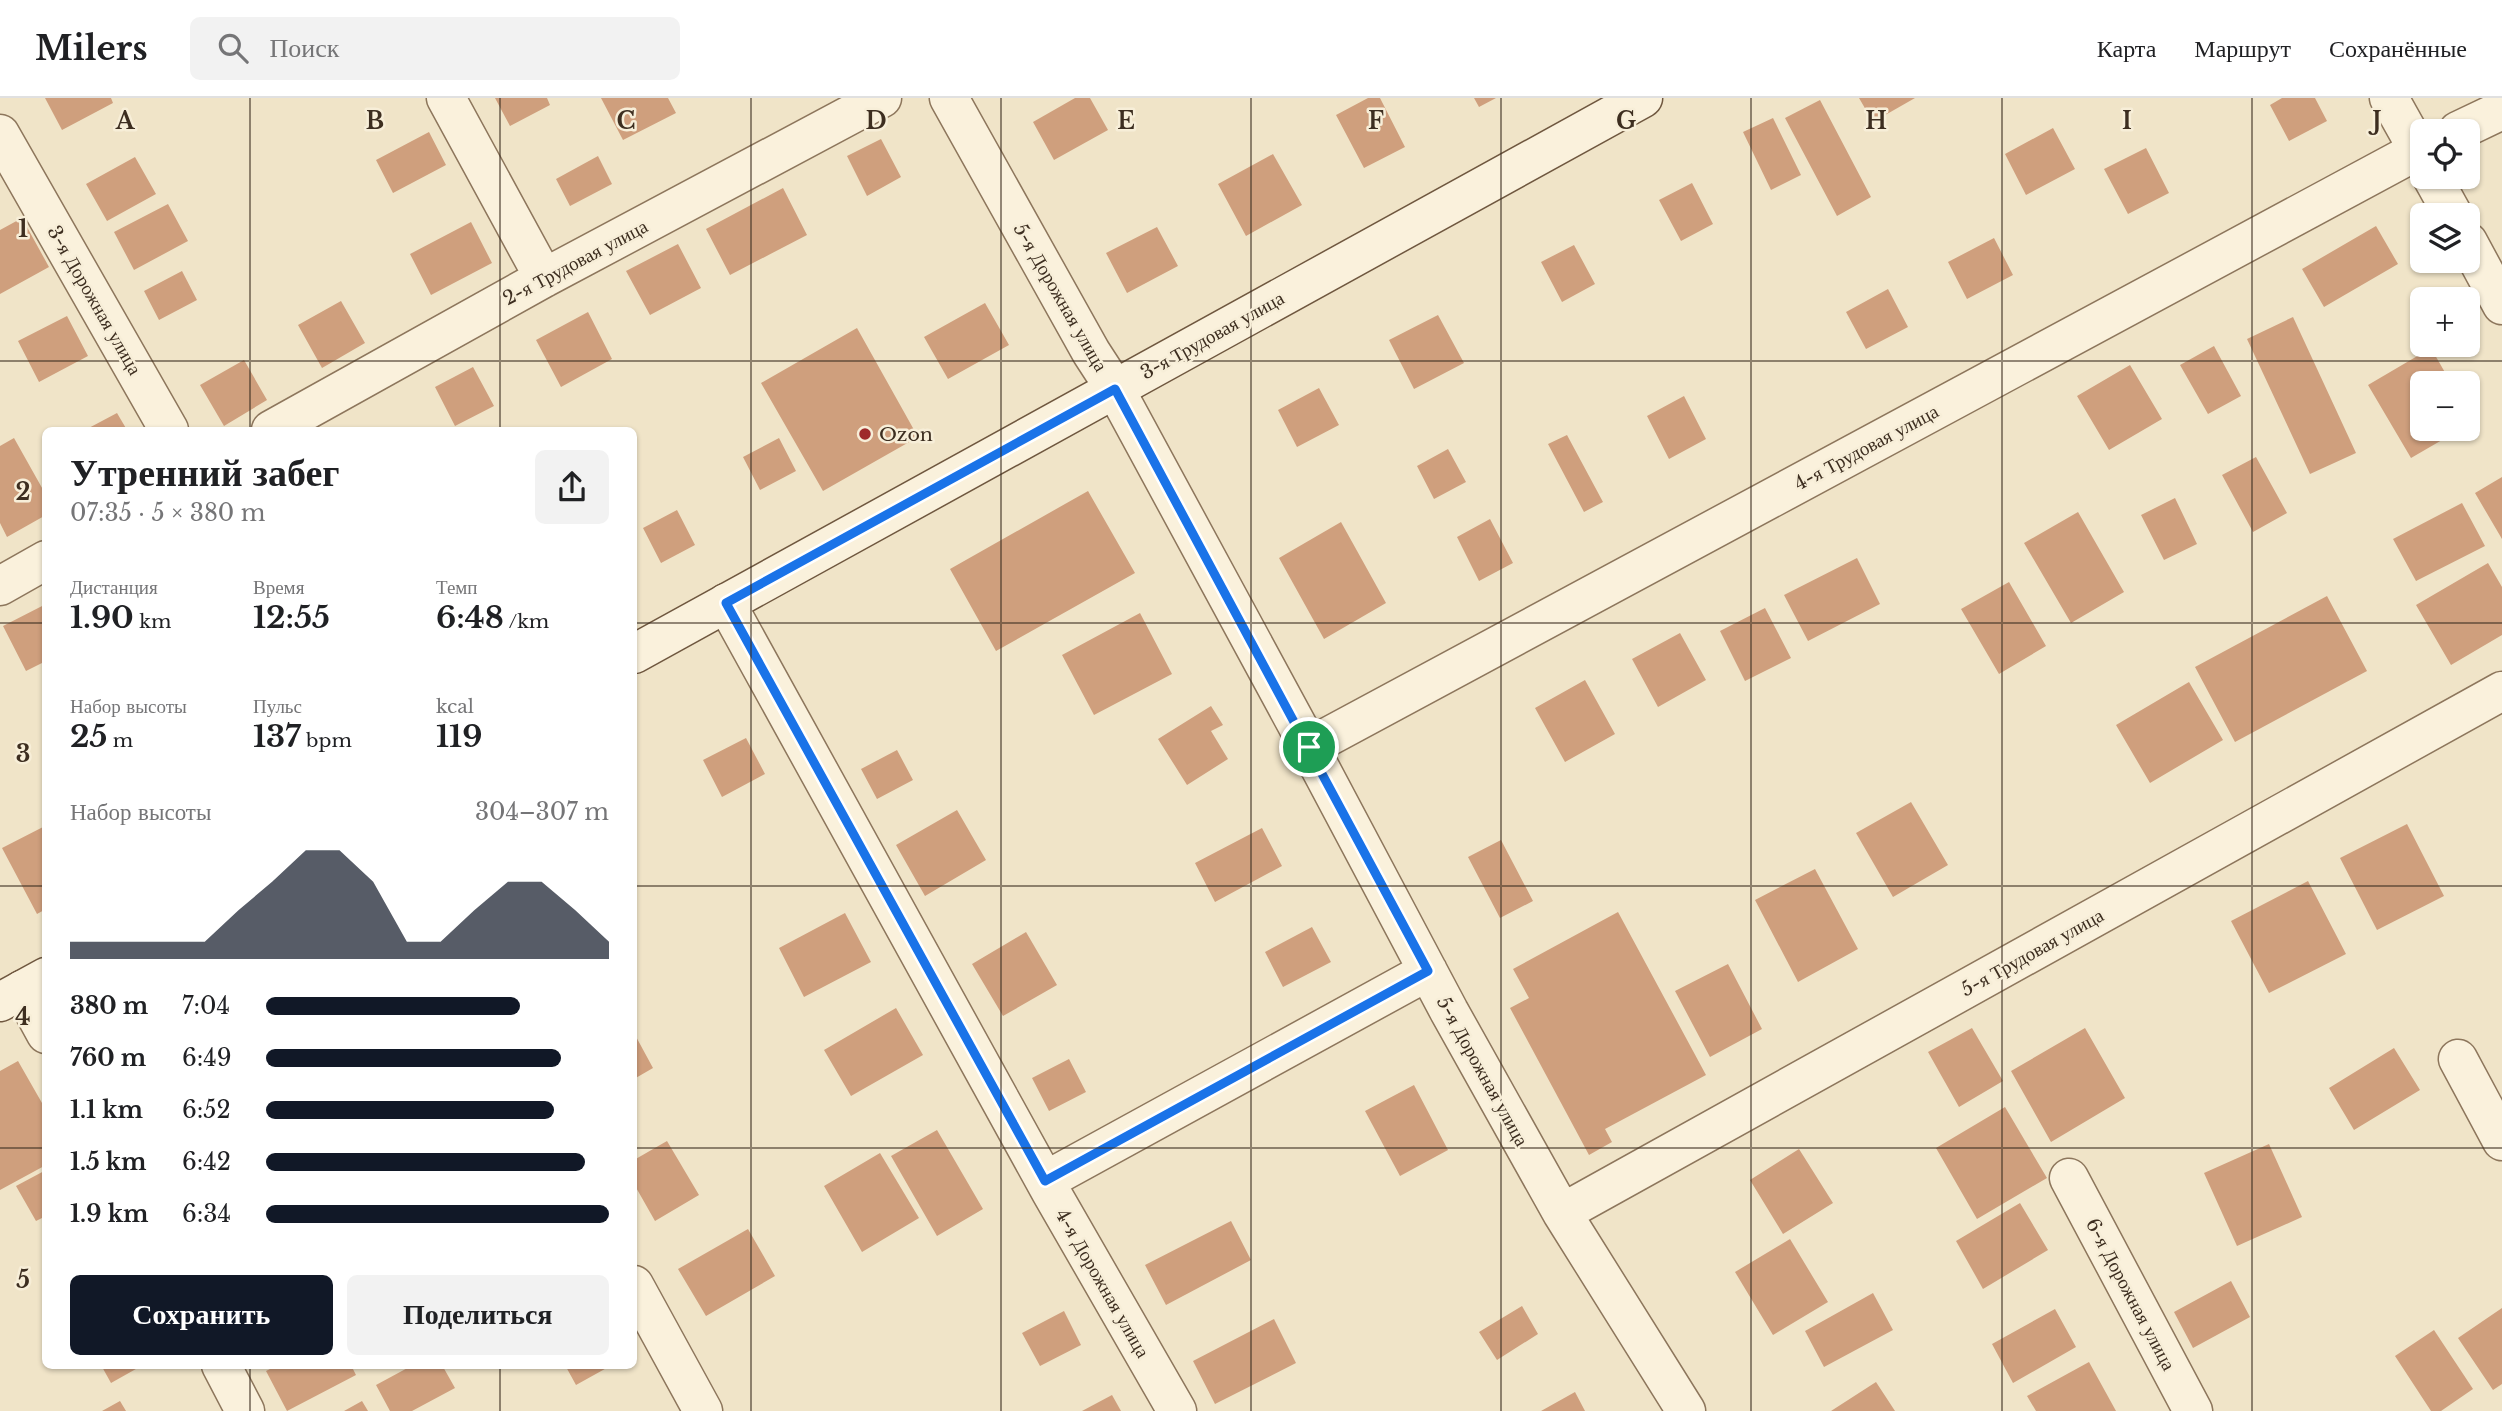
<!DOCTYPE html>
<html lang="ru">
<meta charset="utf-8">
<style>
:root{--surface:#fff;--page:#f2f2f2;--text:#202124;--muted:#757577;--line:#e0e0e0;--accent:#111827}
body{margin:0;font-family:"Libre Baskerville",serif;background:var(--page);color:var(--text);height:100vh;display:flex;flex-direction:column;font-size:26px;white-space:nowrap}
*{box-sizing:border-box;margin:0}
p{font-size:23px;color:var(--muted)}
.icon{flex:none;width:38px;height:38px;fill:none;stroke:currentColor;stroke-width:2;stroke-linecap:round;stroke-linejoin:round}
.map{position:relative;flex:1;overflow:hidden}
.panel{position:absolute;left:42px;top:329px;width:595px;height:942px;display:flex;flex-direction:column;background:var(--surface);border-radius:10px;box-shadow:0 2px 5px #0004}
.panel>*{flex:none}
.buttons{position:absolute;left:2410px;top:21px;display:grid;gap:14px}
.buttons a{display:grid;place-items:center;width:70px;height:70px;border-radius:10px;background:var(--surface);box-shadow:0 2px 5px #0004;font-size:35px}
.pin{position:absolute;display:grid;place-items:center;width:60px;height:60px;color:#fff;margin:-30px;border:4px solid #fff;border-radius:50%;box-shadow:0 2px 7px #0007}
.round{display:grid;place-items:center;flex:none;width:74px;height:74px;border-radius:10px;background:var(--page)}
.head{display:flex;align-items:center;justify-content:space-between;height:119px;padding:0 28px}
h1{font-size:38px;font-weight:700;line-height:52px}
.figures{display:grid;grid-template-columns:repeat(3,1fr);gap:10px;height:119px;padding:7px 28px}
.figures div{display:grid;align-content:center}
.figures b{font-size:30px;font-weight:700}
.figures small{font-size:19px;font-weight:400}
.figures p{font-size:19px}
.chart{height:196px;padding:14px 28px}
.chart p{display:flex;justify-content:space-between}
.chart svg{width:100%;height:126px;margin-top:7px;fill:var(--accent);opacity:.7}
.primary-button{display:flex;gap:14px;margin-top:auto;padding:14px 28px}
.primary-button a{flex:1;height:80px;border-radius:10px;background:var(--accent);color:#fff;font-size:28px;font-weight:700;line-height:80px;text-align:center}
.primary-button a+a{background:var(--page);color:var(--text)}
ul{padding:0 28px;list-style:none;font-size:23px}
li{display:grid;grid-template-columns:112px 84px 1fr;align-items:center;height:52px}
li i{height:18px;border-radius:9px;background:var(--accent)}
header{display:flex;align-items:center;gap:42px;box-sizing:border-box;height:98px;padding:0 35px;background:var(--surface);border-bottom:2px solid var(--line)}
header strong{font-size:33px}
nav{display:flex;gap:38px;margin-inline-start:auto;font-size:24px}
.search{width:490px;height:63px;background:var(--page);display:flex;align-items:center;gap:18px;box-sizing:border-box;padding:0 24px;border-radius:10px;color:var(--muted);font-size:26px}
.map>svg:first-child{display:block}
</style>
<header>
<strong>Milers</strong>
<div class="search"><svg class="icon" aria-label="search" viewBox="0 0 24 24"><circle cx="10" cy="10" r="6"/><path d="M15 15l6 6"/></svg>Поиск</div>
<nav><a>Карта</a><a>Маршрут</a><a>Сохранённые</a></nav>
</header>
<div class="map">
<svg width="2502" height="1313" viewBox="0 0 2502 1313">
<rect width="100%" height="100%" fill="#f0e4c8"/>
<!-- building -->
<path fill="#cf9f7d" d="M 45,0 L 111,0 L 113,5 L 62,32 Z
M 495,0 L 547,0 L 550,7 L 510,28 Z
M 601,0 L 668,0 L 676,15 L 623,42 Z
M 1075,0 L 1090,0 L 1108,32 L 1054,62 L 1033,24 Z
M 1368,0 L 1380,0 L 1405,49 L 1364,70 L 1336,17 Z
M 1474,0 L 1496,0 L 1479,9 Z
M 1859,0 L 1915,0 L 1873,24 Z
M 2282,0 L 2315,0 L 2327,23 L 2289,43 L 2270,7 Z
M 1820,2 L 1871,99 L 1837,118 L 1785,20 Z
M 1773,20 L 1801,77 L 1771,92 L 1743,34 Z
M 2053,30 L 2075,71 L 2026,97 L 2005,56 Z
M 429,34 L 446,67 L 393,95 L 376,62 Z
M 881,41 L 901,79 L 867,98 L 847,58 Z
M 2146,50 L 2169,95 L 2128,116 L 2104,71 Z
M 1273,56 L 1302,107 L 1246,138 L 1218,86 Z
M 598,58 L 612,86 L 570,108 L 556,81 Z
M 135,59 L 156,96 L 107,123 L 86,86 Z
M 1692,85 L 1713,126 L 1681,143 L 1659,102 Z
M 783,90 L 807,137 L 730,177 L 706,131 Z
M 168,106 L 188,143 L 134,172 L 114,134 Z
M 22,120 L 49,169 L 0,196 L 0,132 Z
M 471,124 L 492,165 L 431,197 L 410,156 Z
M 2376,128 L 2398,166 L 2324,209 L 2302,171 Z
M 1157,129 L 1178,168 L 1127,195 L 1106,155 Z
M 1994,140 L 2013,177 L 1967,201 L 1948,164 Z
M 678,146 L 701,190 L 650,217 L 626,173 Z
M 1574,147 L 1595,186 L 1562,204 L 1541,164 Z
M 182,173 L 197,202 L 159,222 L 144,193 Z
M 1888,191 L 1908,229 L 1866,251 L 1846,214 Z
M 341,203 L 365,245 L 322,270 L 298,227 Z
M 985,205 L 1009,247 L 948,281 L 924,239 Z
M 588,214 L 612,261 L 561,289 L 536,242 Z
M 1438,217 L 1464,265 L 1414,291 L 1389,242 Z
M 67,218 L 88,258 L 39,284 L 18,243 Z
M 2293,219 L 2356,355 L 2310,376 L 2247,241 Z
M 857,230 L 918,339 L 823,393 L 761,285 Z
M 2214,248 L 2241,298 L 2208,316 L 2180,267 Z
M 2431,250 L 2451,285 L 2422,285 L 2422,331 L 2461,331 L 2411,360 L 2368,287 Z
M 244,262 L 267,302 L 224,328 L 200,287 Z
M 2130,267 L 2162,321 L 2109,352 L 2077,298 Z
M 473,269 L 494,308 L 455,328 L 435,289 Z
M 1319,290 L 1339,327 L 1297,349 L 1278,312 Z
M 1684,298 L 1706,341 L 1669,361 L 1647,318 Z
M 117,315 L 127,332 L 85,332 Z
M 1567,337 L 1603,404 L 1584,414 L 1548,346 Z
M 14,340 L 46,397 L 46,417 L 7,439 L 0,425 L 0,348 Z
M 779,340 L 796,373 L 760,392 L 743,359 Z
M 1448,351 L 1466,384 L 1434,401 L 1417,368 Z
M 2256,359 L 2287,415 L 2253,434 L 2222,377 Z
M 2502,379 L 2502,441 L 2475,395 Z
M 1088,393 L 1135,475 L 996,553 L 950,471 Z
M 2175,400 L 2197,446 L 2164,462 L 2141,417 Z
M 2462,405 L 2485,448 L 2416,483 L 2393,441 Z
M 677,412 L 695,447 L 661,465 L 643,430 Z
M 2078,414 L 2124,494 L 2071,525 L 2024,445 Z
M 1490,421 L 1513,465 L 1479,483 L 1457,439 Z
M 1341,424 L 1386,505 L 1324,541 L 1279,460 Z
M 1857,460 L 1880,506 L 1808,543 L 1784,497 Z
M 2488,465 L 2502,489 L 2502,537 L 2451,567 L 2416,507 Z
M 2009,484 L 2046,548 L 1999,576 L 1961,511 Z
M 2327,498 L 2367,573 L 2235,644 L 2195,569 Z
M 46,506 L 46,563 L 26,573 L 3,528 Z
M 1765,510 L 1791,560 L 1745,583 L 1720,533 Z
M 1140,515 L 1172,576 L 1094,617 L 1062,557 Z
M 1680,535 L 1706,582 L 1658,609 L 1632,561 Z
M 1585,582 L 1615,636 L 1565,664 L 1535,610 Z
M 2189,584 L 2223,642 L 2150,685 L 2116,627 Z
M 1211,608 L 1223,627 L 1211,633 L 1228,661 L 1187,687 L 1158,641 Z
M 746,640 L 765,676 L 722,699 L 703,662 Z
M 897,652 L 913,682 L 877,701 L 861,671 Z
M 1911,704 L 1948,767 L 1893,799 L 1856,735 Z
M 957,712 L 986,762 L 925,798 L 896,747 Z
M 2407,726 L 2444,798 L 2377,832 L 2340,760 Z
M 43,729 L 46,734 L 46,811 L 37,816 L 2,750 Z
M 1262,730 L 1282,768 L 1215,804 L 1195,765 Z
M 1501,742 L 1533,803 L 1500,820 L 1468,759 Z
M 1815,771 L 1858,851 L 1798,884 L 1755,802 Z
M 2308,783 L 2346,856 L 2269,895 L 2231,823 Z
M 1618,814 L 1706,977 L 1605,1031 L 1612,1044 L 1589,1057 L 1510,910 L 1529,900 L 1513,871 Z
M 845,815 L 871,864 L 804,899 L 779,850 Z
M 1312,829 L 1331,864 L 1283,889 L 1265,854 Z
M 1026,834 L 1057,887 L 1003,918 L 972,866 Z
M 1728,866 L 1762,931 L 1710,959 L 1675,893 Z
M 896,910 L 923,957 L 851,998 L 824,952 Z
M 1972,930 L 2003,983 L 1959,1009 L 1928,954 Z
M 2085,930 L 2125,1000 L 2051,1044 L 2011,973 Z
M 634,935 L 653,970 L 634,981 Z
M 2394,950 L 2420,992 L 2354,1032 L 2329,990 Z
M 1069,961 L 1086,994 L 1049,1013 L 1032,980 Z
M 18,963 L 46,1012 L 46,1067 L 0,1092 L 0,973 Z
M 1414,987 L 1448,1052 L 1400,1078 L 1365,1013 Z
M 2005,1009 L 2047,1080 L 1977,1121 L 1936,1050 Z
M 937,1032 L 983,1111 L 937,1138 L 891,1058 Z
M 667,1043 L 699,1097 L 655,1123 L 634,1086 L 634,1062 Z
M 2269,1046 L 2302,1119 L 2237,1148 L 2204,1075 Z
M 1799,1051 L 1833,1105 L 1783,1136 L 1750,1082 Z
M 880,1055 L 919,1120 L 862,1154 L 824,1088 Z
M 46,1072 L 46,1118 L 36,1123 L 16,1088 Z
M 2020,1105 L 2048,1152 L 1983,1191 L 1956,1143 Z
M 1231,1123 L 1251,1162 L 1166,1207 L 1145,1167 Z
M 748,1131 L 775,1178 L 706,1218 L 678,1171 Z
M 1790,1141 L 1828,1204 L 1773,1237 L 1735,1174 Z
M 2231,1183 L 2250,1219 L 2193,1250 L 2174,1214 Z
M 1873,1195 L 1893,1232 L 1824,1269 L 1805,1233 Z
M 1522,1208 L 1538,1236 L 1497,1262 L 1479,1234 Z
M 2502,1210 L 2502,1286 L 2493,1292 L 2458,1240 Z
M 2055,1211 L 2076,1249 L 2013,1285 L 1992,1246 Z
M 1064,1213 L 1081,1247 L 1040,1268 L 1022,1235 Z
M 1274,1221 L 1296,1265 L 1215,1306 L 1193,1263 Z
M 2434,1232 L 2473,1291 L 2441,1313 L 2431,1313 L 2395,1258 Z
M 2089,1264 L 2116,1313 L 2036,1313 L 2027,1298 Z
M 101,1267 L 143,1267 L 111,1285 Z
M 278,1267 L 351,1267 L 356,1277 L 287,1313 L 266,1273 Z
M 413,1267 L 442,1267 L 455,1290 L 412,1313 L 390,1313 L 376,1287 Z
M 565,1267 L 612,1267 L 576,1287 Z
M 1876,1284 L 1895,1313 L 1831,1313 Z
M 1575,1294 L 1585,1313 L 1541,1313 Z
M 1112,1297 L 1121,1313 L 1082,1313 Z
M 120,1303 L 126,1313 L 102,1313 Z
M 362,1303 L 368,1313 L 344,1313 Z"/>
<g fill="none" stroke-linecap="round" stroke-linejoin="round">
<defs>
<path id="street" d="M 446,0 L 544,180
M 949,0 L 1091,254 L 1115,291 L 1309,649 L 1449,913 L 1562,1115 L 1686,1313
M 2389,0 L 2422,59
M 2458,33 L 2502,12
M 0,36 L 169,332
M 2432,79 L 2453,117
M 2468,144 L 2502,207
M 271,332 L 544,180 L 882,0
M 0,488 L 46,462
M 726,505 L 1051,1094 L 1177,1313
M 1309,649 L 2422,50
M 22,892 L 46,936
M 2458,961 L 2502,1043
M 2069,1080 L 2193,1313
M 1045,1083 L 1428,873
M 1562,1115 L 2502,593
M 634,1187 L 703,1313
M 221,1267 L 245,1313"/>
<path id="secondary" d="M 634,556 L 1643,0
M 0,904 L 46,879"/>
</defs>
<!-- street casing -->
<use href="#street" stroke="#8d765c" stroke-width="41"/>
<!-- secondary casing -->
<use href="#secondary" stroke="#6f573f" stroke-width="41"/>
<!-- street -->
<use href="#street" stroke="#faf1dc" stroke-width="38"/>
<!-- secondary -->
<use href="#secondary" stroke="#faf1dc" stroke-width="38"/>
</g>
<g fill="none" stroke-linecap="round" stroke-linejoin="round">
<defs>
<path id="route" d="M 1115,291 L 1428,873 L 1045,1083 L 726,505 Z"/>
</defs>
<!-- route casing -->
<use href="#route" stroke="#fff" stroke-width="14"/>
<!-- route -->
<use href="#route" stroke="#1a73e8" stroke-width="9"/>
</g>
<!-- grid -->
<path fill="none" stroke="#3d2e20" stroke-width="2" stroke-opacity="0.55" d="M 250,0 L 250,332M 500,0 L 500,332M 751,0 L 751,1313M 1001,0 L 1001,1313M 1251,0 L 1251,1313M 1501,0 L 1501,1313M 1751,0 L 1751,1313M 2002,0 L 2002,1313M 2252,0 L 2252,1313M 0,263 L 2502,263M 0,525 L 46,525M 634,525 L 2502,525M 0,788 L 46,788M 634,788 L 2502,788M 0,1050 L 46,1050M 634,1050 L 2502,1050M 250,1267 L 250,1313M 500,1267 L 500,1313"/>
<!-- markers -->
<circle fill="#9e2a2b" stroke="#f7eed8" stroke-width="2.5" cx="865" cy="336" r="7"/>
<g text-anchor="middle" stroke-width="5" stroke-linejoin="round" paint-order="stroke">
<!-- street labels -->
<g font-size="19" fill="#3d2e20" stroke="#f7eed8">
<text transform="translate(575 164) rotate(-28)" y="7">2-я Трудовая улица</text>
<text transform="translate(1061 199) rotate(60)" y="7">5-я Дорожная улица</text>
<text transform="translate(95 202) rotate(60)" y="7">3-я Дорожная улица</text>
<text transform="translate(1212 237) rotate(-29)" y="7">3-я Трудовая улица</text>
<text transform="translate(1866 349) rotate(-28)" y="7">4-я Трудовая улица</text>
<text transform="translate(2032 854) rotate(-29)" y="7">5-я Трудовая улица</text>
<text transform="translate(1483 973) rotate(61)" y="7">5-я Дорожная улица</text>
<text transform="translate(1103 1185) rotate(60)" y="7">4-я Дорожная улица</text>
<text transform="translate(2131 1196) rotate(62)" y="7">6-я Дорожная улица</text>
</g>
<!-- poi labels -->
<g font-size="19" fill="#3d2e20" stroke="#f7eed8" text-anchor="start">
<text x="879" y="343">Ozon</text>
</g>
</g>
<g font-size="23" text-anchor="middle" font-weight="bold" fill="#3d2e20" stroke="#f7eed8" stroke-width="5" stroke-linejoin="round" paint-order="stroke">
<text x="125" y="31">A</text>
<text x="375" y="31">B</text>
<text x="626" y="31">C</text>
<text x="876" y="31">D</text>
<text x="1126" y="31">E</text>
<text x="1376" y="31">F</text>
<text x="1626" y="31">G</text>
<text x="1876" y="31">H</text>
<text x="2127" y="31">I</text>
<text x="2377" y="31">J</text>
<text x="23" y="139">1</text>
<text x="23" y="402">2</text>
<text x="23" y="664">3</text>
<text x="23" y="927">4</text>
<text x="23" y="1190">5</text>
</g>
</svg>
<div class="buttons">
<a><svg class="icon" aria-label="locate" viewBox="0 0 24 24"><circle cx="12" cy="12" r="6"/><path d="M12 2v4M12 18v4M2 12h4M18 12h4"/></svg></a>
<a><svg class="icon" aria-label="layers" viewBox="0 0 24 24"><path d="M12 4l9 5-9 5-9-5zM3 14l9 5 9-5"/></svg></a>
<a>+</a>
<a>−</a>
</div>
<div class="pin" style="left:1309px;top:649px;background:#1e9e55"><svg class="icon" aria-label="arrive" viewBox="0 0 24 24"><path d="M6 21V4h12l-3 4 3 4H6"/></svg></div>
<section class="panel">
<div class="head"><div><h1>Утренний забег</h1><p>07:35 · 5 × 380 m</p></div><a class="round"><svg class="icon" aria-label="share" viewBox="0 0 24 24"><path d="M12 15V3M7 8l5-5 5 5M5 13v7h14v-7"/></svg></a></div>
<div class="figures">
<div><p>Дистанция</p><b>1.90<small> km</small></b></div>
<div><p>Время</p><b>12:55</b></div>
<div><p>Темп</p><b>6:48<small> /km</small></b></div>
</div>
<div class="figures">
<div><p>Набор высоты</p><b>25<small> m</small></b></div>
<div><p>Пульс</p><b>137<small> bpm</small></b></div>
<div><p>kcal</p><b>119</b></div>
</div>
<div class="chart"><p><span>Набор высоты</span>304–307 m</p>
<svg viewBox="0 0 160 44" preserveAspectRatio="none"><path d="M0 44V38L10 38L20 38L30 38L40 38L50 27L60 17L70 6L80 6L90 17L100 38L110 38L120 27L130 17L140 17L150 27L160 38V44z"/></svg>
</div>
<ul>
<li><b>380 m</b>7:04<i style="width:74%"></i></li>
<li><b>760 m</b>6:49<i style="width:86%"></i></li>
<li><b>1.1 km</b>6:52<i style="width:84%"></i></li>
<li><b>1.5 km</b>6:42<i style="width:93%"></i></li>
<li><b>1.9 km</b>6:34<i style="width:100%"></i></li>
</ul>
<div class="primary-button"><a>Сохранить</a><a>Поделиться</a></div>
</section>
</div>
